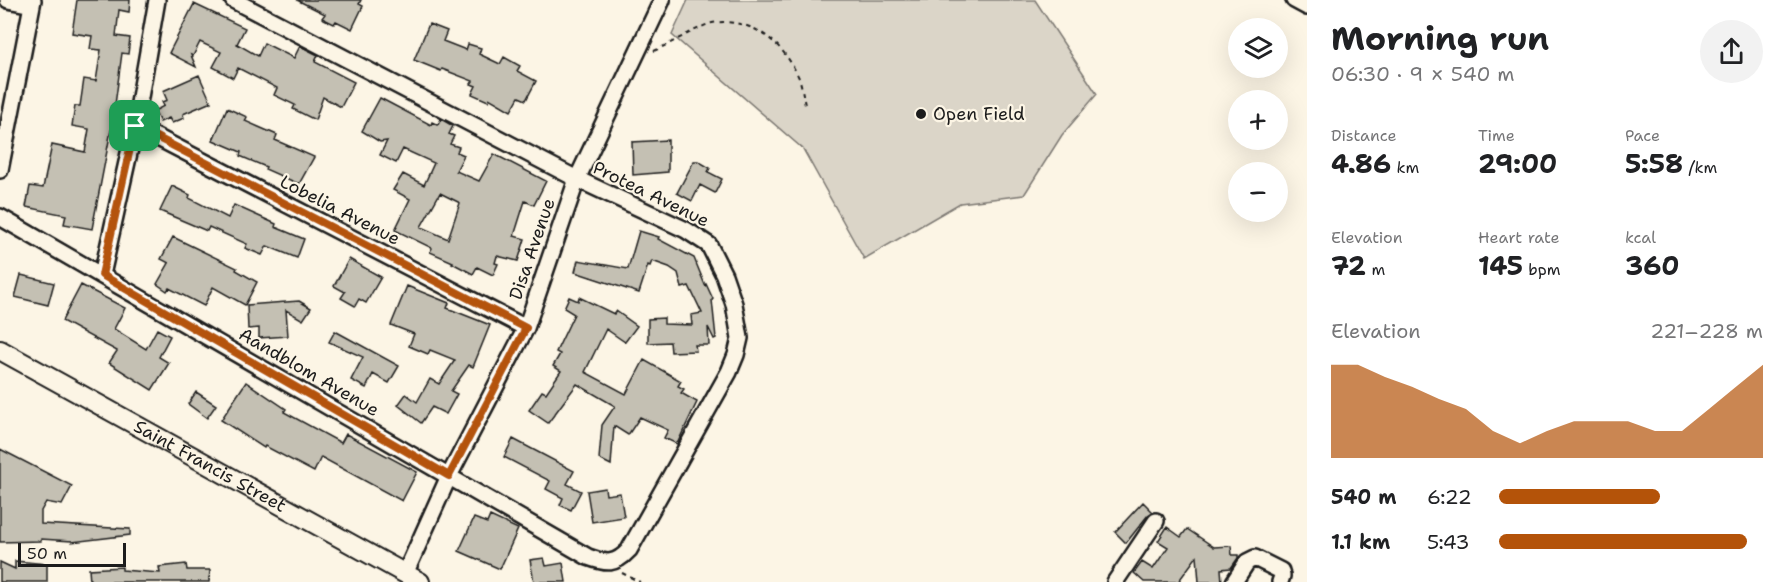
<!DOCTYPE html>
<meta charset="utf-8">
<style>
:root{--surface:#fff;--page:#f2f2f2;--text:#202124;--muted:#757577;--accent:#b45309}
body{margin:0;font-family:"Shantell Sans",sans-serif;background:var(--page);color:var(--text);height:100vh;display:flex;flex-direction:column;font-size:22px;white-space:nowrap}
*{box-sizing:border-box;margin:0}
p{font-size:20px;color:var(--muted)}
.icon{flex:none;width:33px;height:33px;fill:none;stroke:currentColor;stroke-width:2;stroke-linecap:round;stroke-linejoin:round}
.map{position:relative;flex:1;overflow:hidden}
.details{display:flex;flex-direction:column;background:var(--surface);width:480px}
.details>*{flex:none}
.tools{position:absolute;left:1228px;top:18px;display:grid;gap:12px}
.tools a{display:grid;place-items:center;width:60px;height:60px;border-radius:50%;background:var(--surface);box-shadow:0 6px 24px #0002;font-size:30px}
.scale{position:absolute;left:18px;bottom:15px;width:108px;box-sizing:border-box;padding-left:6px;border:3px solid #1c1c1c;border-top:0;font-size:16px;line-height:21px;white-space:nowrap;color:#1c1c1c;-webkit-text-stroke:4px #fcf5e5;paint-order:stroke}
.pin{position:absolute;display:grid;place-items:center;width:51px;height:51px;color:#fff;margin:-26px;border-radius:12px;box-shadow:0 3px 9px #0006}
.round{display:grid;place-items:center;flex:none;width:63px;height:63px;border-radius:32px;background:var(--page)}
.head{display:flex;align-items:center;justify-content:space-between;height:102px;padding:0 24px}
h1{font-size:33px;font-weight:700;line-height:45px}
.stats{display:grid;grid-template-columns:repeat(3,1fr);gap:9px;height:102px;padding:6px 24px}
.stats div{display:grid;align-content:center}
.stats b{font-size:26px;font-weight:700}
.stats small{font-size:16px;font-weight:400}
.stats p{font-size:16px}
.chart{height:168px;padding:12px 24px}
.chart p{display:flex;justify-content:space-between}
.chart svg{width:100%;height:108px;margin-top:6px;fill:var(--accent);opacity:.7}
ul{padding:0 24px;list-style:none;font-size:20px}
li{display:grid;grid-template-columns:96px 72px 1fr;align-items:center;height:45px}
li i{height:15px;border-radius:8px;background:var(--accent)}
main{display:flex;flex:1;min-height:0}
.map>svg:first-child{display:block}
</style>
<main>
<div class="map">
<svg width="1307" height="582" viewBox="0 0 1307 582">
<rect width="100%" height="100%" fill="#fcf5e5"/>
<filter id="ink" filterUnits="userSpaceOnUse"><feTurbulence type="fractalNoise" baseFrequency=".0167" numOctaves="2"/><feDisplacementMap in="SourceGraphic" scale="12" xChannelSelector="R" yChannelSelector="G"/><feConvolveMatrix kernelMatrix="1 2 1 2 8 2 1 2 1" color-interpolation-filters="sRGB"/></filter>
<g filter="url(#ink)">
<!-- green -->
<path fill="#dbd5c8" stroke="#7c7872" stroke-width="1.5" d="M 688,0 L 1035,0 L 1097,94 L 1062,135 L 1024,195 L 960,203 L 864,259 L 803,149 L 672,35 Z"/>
<!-- building -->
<path fill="#c4c0b3" stroke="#1c1c1c" stroke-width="1.5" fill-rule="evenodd" d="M 77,0 L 130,0 L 129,12 L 119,10 L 116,36 L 130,38 L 128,54 L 122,53 L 114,112 L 120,113 L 117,131 L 111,130 L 92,229 L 64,224 L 66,215 L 26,207 L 30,186 L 43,188 L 52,145 L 85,152 L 89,129 L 72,126 L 75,106 L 80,106 L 84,79 L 96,81 L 101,50 L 90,49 L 92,36 L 72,33 Z
M 297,0 L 361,0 L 359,4 L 363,6 L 352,29 L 336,21 L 334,24 L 322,18 L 325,14 Z
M 194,4 L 245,28 L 237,44 L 258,56 L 264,43 L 294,58 L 300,46 L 318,55 L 315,62 L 354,82 L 341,107 L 323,97 L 315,120 L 293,109 L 295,105 L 274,95 L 277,88 L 238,68 L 233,78 L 213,67 L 221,52 L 200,42 L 193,56 L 191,55 L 196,67 L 169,53 Z
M 429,24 L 447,31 L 443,41 L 466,50 L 468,44 L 481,48 L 479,54 L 500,64 L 504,57 L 520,66 L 517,71 L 536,81 L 526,100 L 519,97 L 511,111 L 489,98 L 488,101 L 472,94 L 476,86 L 471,84 L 473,81 L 442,69 L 441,71 L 414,60 Z
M 199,75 L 211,102 L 183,114 L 184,118 L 172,123 L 169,118 L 160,122 L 154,111 L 164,106 L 162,102 L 167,100 L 163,91 Z
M 380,98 L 431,125 L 432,122 L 438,125 L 441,119 L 453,126 L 449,134 L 454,136 L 450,144 L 459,147 L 457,152 L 464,155 L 456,171 L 479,181 L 494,154 L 546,181 L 534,205 L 525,201 L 514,236 L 525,239 L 518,261 L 497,256 L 495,263 L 498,264 L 493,275 L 477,267 L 473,274 L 452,263 L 453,262 L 430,252 L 432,248 L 395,230 L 410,199 L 393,190 L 403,174 L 424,185 L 434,163 L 403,149 L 396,163 L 380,155 L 387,141 L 380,142 L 362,131 ZM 440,193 L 460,203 L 448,239 L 421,227 Z
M 227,108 L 247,117 L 245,121 L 277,135 L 275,140 L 314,157 L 299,184 L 265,169 L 266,167 L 240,156 L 241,152 L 213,140 Z
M 668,140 L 668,172 L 633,175 L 632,142 Z
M 694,161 L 698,161 L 710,168 L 708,172 L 722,179 L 715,193 L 700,185 L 692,201 L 677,193 Z
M 172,186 L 190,195 L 189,198 L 228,218 L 234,205 L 276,224 L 275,227 L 304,239 L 297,258 L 267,246 L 262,255 L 245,248 L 247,244 L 209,227 L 207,231 L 160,211 Z
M 639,231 L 659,237 L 658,239 L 694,258 L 705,285 L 706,284 L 713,299 L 712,300 L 716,338 L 714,339 L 708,327 L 709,345 L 695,345 L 696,351 L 671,352 L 670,342 L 648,343 L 648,319 L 664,318 L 664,324 L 692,325 L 691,315 L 702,313 L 689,286 L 682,288 L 678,273 L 669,267 L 652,261 L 650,266 L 648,265 L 639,293 L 575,272 L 578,260 L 628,269 Z
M 173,237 L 237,268 L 236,270 L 257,282 L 245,305 L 213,287 L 204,306 L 169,288 L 167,291 L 157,284 L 169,263 L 161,259 Z
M 349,259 L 381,277 L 366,303 L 359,299 L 355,306 L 341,298 L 345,292 L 334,286 Z
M 21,275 L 54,283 L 48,305 L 15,297 Z
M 81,285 L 125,308 L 114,329 L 146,349 L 157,329 L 170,336 L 159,357 L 169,363 L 152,390 L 109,363 L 117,351 L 62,321 Z
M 407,286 L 449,303 L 447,308 L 490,325 L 473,367 L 469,365 L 451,391 L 457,394 L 446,414 L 432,407 L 421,423 L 398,405 L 406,394 L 417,402 L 430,379 L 439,384 L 455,360 L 430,350 L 428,354 L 409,346 L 414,334 L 391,325 Z
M 569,297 L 578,301 L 579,297 L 614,314 L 616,311 L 637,326 L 625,342 L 606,329 L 585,372 L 626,394 L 644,360 L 681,381 L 678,386 L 684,389 L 681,393 L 697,402 L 677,444 L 664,438 L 668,430 L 640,417 L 628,435 L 614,426 L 611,465 L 599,459 L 602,425 L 615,406 L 577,384 L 548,423 L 529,410 L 542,391 L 546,393 L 561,371 L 553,366 L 560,354 L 556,352 L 574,314 L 564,308 Z
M 299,301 L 311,308 L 303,320 L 286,310 L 288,336 L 259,338 L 259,328 L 248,329 L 247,305 Z
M 335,331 L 399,366 L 389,383 L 373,374 L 366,388 L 351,380 L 363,357 L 329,342 Z
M 246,382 L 286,409 L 284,412 L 341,443 L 346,434 L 417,472 L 402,501 L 321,457 L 314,472 L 265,446 L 264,448 L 221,420 Z
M 196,392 L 216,405 L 207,418 L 188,404 Z
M 513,439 L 574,471 L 567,484 L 581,491 L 571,510 L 560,505 L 563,498 L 546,489 L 550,481 L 504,457 Z
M 0,449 L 72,486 L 62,505 L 46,502 L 41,511 L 41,524 L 130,529 L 130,535 L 72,542 L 72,541 L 41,539 L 41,541 L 0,542 Z
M 605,488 L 606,495 L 620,493 L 624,517 L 592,522 L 587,491 Z
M 1143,502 L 1153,512 L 1148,515 L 1126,543 L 1115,532 Z
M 490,516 L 518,529 L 500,569 L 459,551 L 474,518 L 487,523 Z
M 1167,527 L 1181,537 L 1187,529 L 1214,547 L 1231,546 L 1232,555 L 1238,555 L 1238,558 L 1231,568 L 1221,569 L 1222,582 L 1199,582 L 1197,556 L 1178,582 L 1144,582 L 1134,573 L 1142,562 L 1153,569 L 1168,547 L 1158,541 Z
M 544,558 L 546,566 L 563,563 L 566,582 L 534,582 L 530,560 Z
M 15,561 L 47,564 L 47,582 L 0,582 L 0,562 L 15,569 Z
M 186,564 L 187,570 L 210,570 L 209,582 L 90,582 L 89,569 L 122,567 L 122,570 L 160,573 L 159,567 Z"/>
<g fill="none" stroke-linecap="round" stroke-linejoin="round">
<defs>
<path id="minor" d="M 8,0 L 32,5
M 1294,0 L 1307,7
M 135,126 L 526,328
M 0,170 L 33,0
M 0,217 L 588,557 C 607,564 615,565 629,550 L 729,372 L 736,355 L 740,338 L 734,304 L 724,275 L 709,245 L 686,230 L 577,179 L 233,0
M 102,275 L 135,126 L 157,0
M 405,574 L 449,476 L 526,328 L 577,179 L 662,0
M 1115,582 L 1156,521
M 1234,582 L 1247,562 L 1255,558 L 1281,571 L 1282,576 L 1280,582"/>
<g id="tertiary">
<path id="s1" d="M 0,350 L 420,582"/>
</g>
</defs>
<!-- minor casing -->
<use href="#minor" stroke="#1c1c1c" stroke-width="20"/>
<!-- tertiary casing -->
<use href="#tertiary" stroke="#1c1c1c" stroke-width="22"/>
<!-- path -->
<path stroke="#1c1c1c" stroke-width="2" stroke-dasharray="4.5 4.5" stroke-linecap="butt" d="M 654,51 C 668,45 700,26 712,23 C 752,17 783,42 799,78 C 802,86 803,96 805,105
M 622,573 L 640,582"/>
<!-- minor -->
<use href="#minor" stroke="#fcf5e5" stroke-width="15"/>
<!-- tertiary -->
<use href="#tertiary" stroke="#fcf5e5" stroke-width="18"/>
</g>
</g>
<g fill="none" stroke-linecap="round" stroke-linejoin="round" filter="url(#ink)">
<defs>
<path id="route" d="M 135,126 L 526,328 L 449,476 L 102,275 Z"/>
</defs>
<!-- route casing -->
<use href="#route" stroke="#fff" stroke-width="12"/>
<!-- route -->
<use href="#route" stroke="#b45309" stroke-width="8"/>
</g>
<!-- markers -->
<circle fill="#1c1c1c" stroke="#fcf5e5" stroke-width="2" cx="921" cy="114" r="6"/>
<g text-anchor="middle" stroke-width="4.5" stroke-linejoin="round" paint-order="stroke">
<!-- poi labels -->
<g font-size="18" fill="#1c1c1c" stroke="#fcf5e5" text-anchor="start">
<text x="933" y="120">Open Field</text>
</g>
<!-- street labels -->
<g font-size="18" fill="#1c1c1c" stroke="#fcf5e5">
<text transform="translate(651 194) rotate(26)" y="6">Protea Avenue</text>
<text transform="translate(340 210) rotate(27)" y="6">Lobelia Avenue</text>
<text transform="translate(532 249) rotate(-71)" y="6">Disa Avenue</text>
<text transform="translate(309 372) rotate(30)" y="6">Aandblom Avenue</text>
<text dy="6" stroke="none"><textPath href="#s1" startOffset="240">Saint Francis Street</textPath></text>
</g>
</g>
</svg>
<div class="tools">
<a><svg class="icon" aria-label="layers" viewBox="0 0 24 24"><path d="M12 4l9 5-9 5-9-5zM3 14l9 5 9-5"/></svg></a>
<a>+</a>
<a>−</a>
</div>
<div class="scale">50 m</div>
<div class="pin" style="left:135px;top:126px;background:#1e9e55"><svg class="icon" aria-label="arrive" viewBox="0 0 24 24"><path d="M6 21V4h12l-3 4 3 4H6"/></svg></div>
</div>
<section class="details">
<div class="head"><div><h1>Morning run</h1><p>06:30 · 9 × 540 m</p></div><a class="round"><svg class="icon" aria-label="share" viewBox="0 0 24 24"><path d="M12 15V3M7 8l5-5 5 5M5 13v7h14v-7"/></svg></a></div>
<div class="stats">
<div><p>Distance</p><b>4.86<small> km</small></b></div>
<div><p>Time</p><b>29:00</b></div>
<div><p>Pace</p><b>5:58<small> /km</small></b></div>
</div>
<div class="stats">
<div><p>Elevation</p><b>72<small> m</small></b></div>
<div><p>Heart rate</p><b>145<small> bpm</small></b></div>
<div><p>kcal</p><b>360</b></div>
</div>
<div class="chart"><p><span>Elevation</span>221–228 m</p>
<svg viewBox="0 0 160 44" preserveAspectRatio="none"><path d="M0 44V6L10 6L20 11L30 15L40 20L50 24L60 33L70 38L80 33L90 29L100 29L110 29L120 33L130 33L140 24L150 15L160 6V44z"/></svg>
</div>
<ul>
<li><b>540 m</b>6:22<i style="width:61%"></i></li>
<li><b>1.1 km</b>5:43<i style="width:94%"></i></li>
</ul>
</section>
</main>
